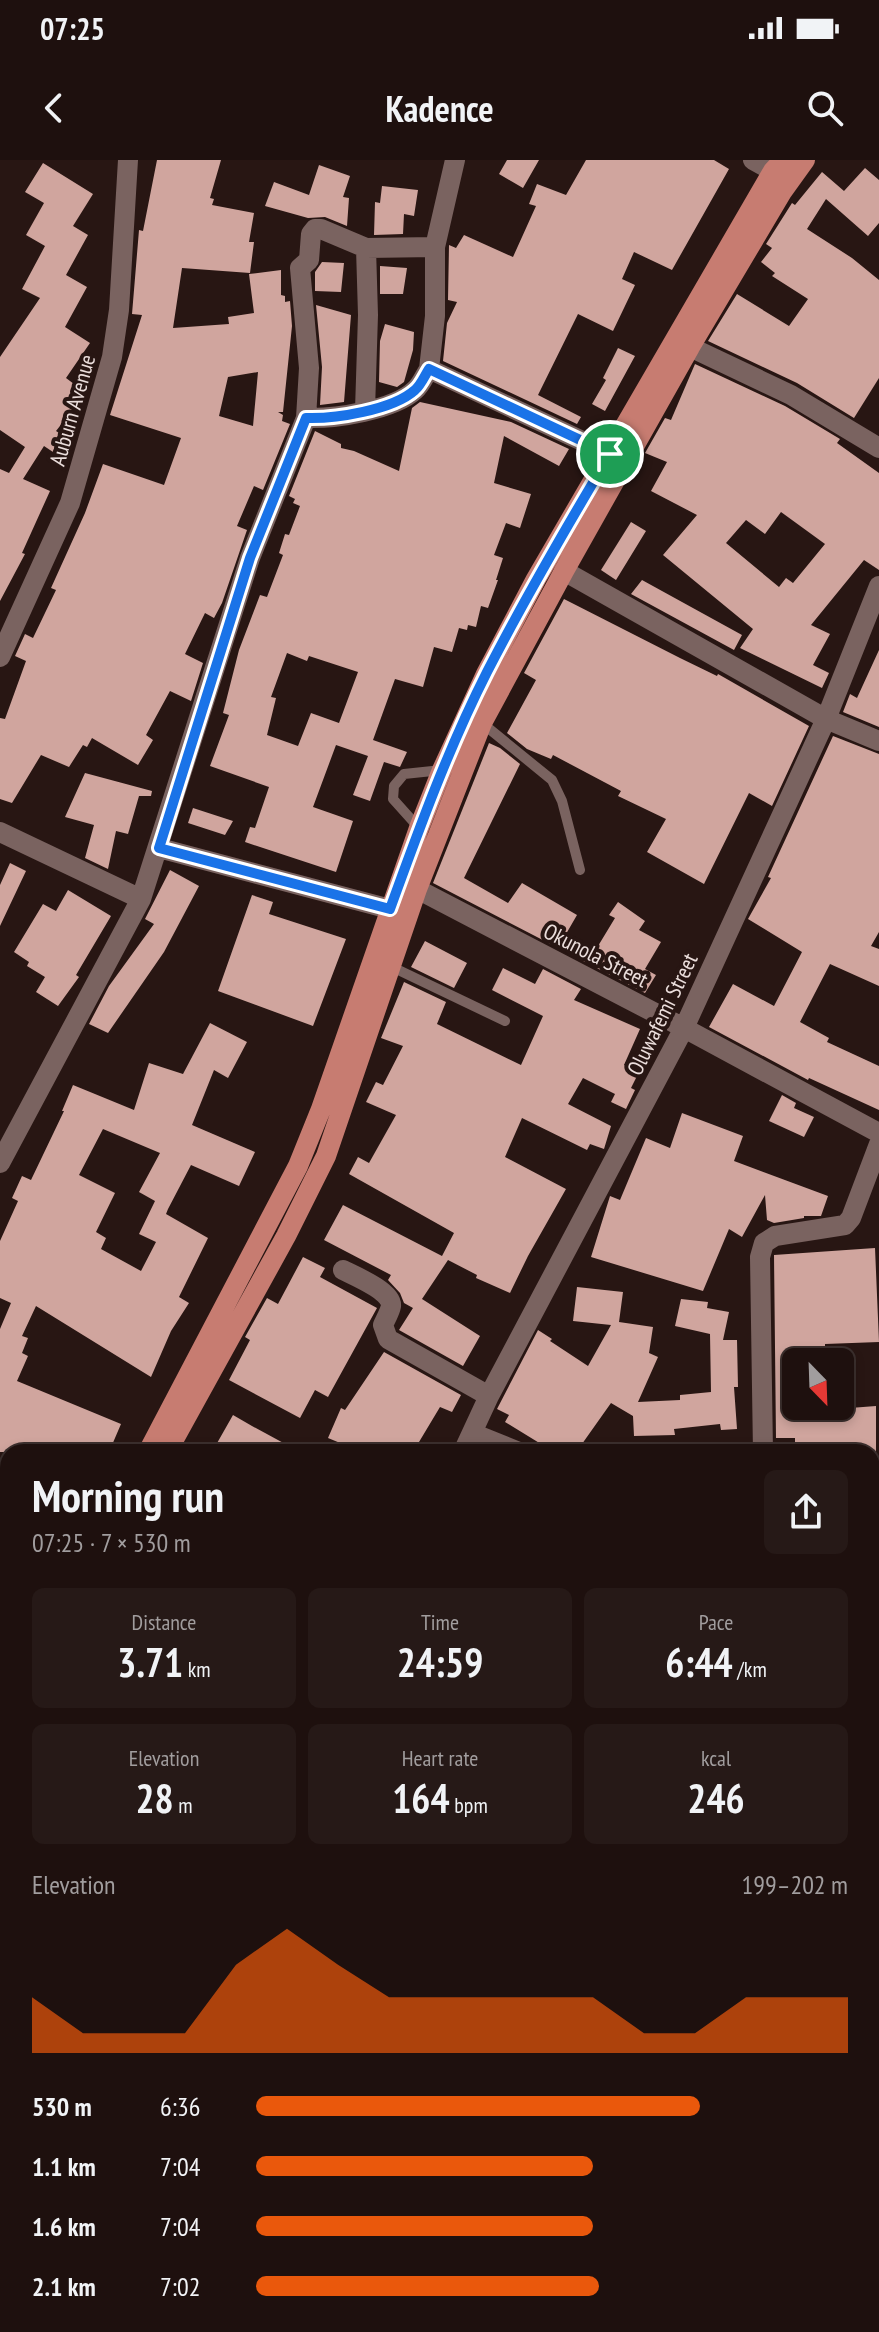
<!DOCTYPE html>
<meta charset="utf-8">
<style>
:root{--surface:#1e100e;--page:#261917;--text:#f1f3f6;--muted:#a19d9e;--line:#3c302e;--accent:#ea580c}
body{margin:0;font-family:"PT Sans Narrow",sans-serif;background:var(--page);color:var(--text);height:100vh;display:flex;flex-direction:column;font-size:30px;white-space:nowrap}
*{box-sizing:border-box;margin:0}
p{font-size:26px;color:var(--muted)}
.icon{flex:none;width:44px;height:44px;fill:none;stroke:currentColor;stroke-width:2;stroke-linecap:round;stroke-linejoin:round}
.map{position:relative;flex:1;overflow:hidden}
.sheet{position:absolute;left:0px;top:1284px;width:880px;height:888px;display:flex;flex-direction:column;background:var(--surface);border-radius:24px 24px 0 0;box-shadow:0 4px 12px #0003,0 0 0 2px var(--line)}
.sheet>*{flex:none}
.needle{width:52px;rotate:157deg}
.tools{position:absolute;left:782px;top:1188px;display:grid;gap:16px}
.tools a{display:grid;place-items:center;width:72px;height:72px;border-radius:12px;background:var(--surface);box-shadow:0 4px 12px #0003,0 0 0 2px var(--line);font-size:40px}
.pin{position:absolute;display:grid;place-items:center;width:68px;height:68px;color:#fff;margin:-34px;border:4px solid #fff;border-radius:50%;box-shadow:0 2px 8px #0007}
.round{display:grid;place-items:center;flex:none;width:84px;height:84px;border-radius:12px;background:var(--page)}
.head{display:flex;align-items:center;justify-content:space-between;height:136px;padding:0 32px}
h1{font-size:44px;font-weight:600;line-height:60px}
.figures{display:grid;grid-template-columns:repeat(3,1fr);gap:12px;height:136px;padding:8px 32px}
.figures div{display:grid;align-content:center;border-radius:12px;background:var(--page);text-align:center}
.figures b{font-size:40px;font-weight:600}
.figures small{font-size:22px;font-weight:400}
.figures p{font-size:22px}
.chart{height:224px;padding:16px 32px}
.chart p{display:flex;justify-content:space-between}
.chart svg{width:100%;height:144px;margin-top:8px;fill:var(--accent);opacity:.7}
ul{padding:0 32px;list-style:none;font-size:26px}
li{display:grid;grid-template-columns:128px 96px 1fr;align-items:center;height:60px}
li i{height:20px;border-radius:10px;background:var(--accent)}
.status{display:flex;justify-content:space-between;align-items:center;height:56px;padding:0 40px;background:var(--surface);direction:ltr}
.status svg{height:22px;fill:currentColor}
header{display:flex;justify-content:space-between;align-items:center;height:104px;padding:0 32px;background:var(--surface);font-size:36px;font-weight:600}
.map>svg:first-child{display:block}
</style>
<div class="status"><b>07:25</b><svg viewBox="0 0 49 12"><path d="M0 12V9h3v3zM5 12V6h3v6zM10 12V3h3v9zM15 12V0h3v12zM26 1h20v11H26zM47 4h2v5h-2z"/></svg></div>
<header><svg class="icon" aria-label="back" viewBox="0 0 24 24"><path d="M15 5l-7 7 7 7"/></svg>Kadence<svg class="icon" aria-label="search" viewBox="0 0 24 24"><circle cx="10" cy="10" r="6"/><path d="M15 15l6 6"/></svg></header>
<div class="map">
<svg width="879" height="2172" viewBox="0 0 879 2172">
<rect width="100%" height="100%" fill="#281613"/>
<!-- building -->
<path fill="#d0a59e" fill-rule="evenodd" d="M 157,0 L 221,0 L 210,38 L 214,39 L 212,45 L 254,53 L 249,82 L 254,82 L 250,113 L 182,108 L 173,168 L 229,164 L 228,157 L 254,153 L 249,114 L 281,110 L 281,135 L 285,136 L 285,142 L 290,141 L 292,166 L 283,252 L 278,252 L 283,255 L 282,261 L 290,264 L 263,330 L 254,326 L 237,366 L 247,370 L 222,443 L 214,458 L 205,453 L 185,494 L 203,503 L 191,541 L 170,531 L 146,575 L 153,580 L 138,605 L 92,578 L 87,587 L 83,585 L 69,607 L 41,595 L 12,643 L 0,639 L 0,558 L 5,559 L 26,501 L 15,496 L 25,474 L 33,478 L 56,430 L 51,428 L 85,353 L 103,304 L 164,325 L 181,278 L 110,255 L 142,155 L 132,154 L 139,70 L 143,71 ZM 258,212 L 253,266 L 219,256 L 228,217 Z
M 507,0 L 539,0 L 523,28 L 499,14 Z
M 586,0 L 714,0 L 729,9 L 672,110 L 634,92 L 622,119 L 635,125 L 613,171 L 578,154 L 538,235 L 581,257 L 577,264 L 443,201 L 447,163 L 457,142 L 448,140 L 449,85 L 456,88 L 464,75 L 513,97 L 536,46 L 529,44 L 537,24 L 566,35 Z
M 43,3 L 93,34 L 73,66 L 88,75 L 66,115 L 87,127 L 65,167 L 90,183 L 66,218 L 86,233 L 56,271 L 70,280 L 59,296 L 44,286 L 23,319 L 50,331 L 22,393 L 25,394 L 0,441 L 0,309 L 9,313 L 25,287 L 0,270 L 0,197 L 40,138 L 22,129 L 45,86 L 26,75 L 44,43 L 25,32 Z
M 319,5 L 350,16 L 343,37 L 349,38 L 347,66 L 325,57 L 308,58 L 265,46 L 274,22 L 309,35 Z
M 865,8 L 879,20 L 879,63 L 868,76 L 826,39 L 807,69 L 852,98 L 879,120 L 879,218 L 854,258 L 797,223 L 708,181 L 737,134 L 789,166 L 808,139 L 772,116 L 775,113 L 761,102 L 772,88 L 766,84 L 792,43 L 795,45 L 822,12 L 844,31 Z
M 382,26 L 418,30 L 414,56 L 404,54 L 403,74 L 374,75 L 375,42 L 380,43 Z
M 322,102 L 344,103 L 341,132 L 315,131 L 315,112 Z
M 380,106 L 407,108 L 403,134 L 380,134 Z
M 316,145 L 351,155 L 344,242 L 320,245 L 322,207 Z
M 385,164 L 414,172 L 413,190 L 404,222 L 397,227 L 379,222 L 380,181 Z
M 618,188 L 635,196 L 605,251 L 592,244 L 606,220 L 603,218 Z
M 695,204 L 785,246 L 840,279 L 837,283 L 879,313 L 879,410 L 864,400 L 811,465 L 830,474 L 813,505 L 829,513 L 822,528 L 740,488 L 753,469 L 663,395 L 697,355 L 651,331 L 667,302 L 645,293 L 665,258 L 671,260 ZM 781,352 L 825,384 L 793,423 L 786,418 L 779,427 L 726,383 L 746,360 L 765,374 Z
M 420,242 L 511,262 L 569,289 L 559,306 L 504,276 L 494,323 L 531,334 L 520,368 L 506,363 L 494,395 L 503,398 L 496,420 L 498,420 L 488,448 L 481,446 L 476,467 L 468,465 L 467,470 L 459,468 L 452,492 L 434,487 L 423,527 L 395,519 L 373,580 L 407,592 L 400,607 L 384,602 L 370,641 L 353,635 L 368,596 L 336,585 L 313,647 L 353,661 L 336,712 L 245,682 L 250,667 L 255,668 L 269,627 L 210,606 L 229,555 L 223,553 L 239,490 L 260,435 L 267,437 L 283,395 L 279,393 L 285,374 L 289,375 L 300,346 L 293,343 L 295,339 L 289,336 L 315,271 L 341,284 L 341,288 L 354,291 L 399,311 L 412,248 ZM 287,493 L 307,501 L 309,496 L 358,512 L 339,563 L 311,553 L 298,586 L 267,575 L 276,538 L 271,537 Z
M 631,362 L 646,371 L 616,420 L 601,410 Z
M 642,420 L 742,475 L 734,490 L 631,434 Z
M 564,439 L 680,498 L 717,516 L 718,514 L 809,566 L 772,646 L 749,633 L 704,724 L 647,692 L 666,659 L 618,636 L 621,631 L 553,595 L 551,599 L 527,589 L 507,573 L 536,520 L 524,513 Z
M 879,490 L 879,567 L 843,552 L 850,534 L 857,538 Z
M 833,576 L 879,594 L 879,772 L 871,786 L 879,789 L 879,826 L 830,804 L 800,862 L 829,878 L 827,882 L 879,906 L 879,950 L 809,918 L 808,920 L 709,867 L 733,824 L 774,846 L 802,792 L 748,759 L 771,718 L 768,717 Z
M 489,583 L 500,588 L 520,604 L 464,718 L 508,743 L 522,723 L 577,755 L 566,774 L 595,791 L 615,758 L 609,755 L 618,742 L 645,761 L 639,770 L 661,782 L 645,809 L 656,815 L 645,833 L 433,723 Z
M 85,613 L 152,631 L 151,636 L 139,636 L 128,674 L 116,671 L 108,709 L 85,698 L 94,665 L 65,657 Z
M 193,648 L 233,661 L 225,675 L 188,663 Z
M 10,703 L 26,711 L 0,766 L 0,725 Z
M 170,710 L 199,726 L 164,792 L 108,873 L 89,864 L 109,826 L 154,764 L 145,759 Z
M 68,730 L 111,756 L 76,815 L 79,817 L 58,846 L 36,832 L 45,817 L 27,806 L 29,802 L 14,792 L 43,744 L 56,751 Z
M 252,735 L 273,742 L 269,754 L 346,779 L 313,866 L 218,831 Z
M 425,781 L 467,803 L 454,828 L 411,807 Z
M 503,808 L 535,824 L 543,809 L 581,829 L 574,840 L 640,869 L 624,905 L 639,912 L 631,928 L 635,930 L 626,949 L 611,942 L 615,934 L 583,918 L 568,944 L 611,966 L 604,989 L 590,984 L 587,990 L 522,958 L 505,997 L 566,1029 L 528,1096 L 510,1133 L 476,1118 L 477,1115 L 448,1100 L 422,1139 L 480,1176 L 463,1206 L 399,1170 L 413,1148 L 404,1143 L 400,1133 L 388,1120 L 391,1115 L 324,1080 L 343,1045 L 442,1096 L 454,1073 L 349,1014 L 358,997 L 369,1003 L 396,955 L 366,942 L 376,922 L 383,925 L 403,886 L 381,878 L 404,822 L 446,842 L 437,864 L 521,905 L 543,856 L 492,830 Z
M 210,863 L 247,882 L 228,918 L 214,910 L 192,965 L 255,992 L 239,1026 L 191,1005 L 168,1049 L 166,1054 L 208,1078 L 179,1137 L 189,1143 L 171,1171 L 151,1217 L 36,1146 L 22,1176 L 28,1178 L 22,1193 L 28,1196 L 17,1221 L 121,1264 L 109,1292 L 0,1292 L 0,1169 L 11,1143 L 0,1138 L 0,1081 L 18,1041 L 12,1038 L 22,1016 L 31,1020 L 64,951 L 62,951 L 73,925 L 134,950 L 149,903 L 183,914 ZM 103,969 L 160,993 L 139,1032 L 155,1041 L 139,1074 L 156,1082 L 141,1111 L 101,1089 L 106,1078 L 96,1072 L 115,1033 L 79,1015 Z
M 782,935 L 796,943 L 794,948 L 814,957 L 804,977 L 769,961 Z
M 682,953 L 743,976 L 734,1001 L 828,1036 L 821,1056 L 804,1056 L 804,1058 L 774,1063 L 767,1060 L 765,1035 L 742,1077 L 729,1069 L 703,1131 L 591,1097 L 610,1036 L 620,1040 L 646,978 L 670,988 Z
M 875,1088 L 879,1182 L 825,1184 L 825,1202 L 796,1202 L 796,1246 L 824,1246 L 824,1250 L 876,1246 L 876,1292 L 838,1292 L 838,1287 L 795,1283 L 795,1278 L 776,1278 L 774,1095 Z
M 303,1097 L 325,1108 L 320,1117 L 377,1148 L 328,1237 L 315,1230 L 300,1258 L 229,1220 L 250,1180 L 245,1177 L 267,1138 L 278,1144 Z
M 577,1127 L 623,1132 L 619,1162 L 653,1167 L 649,1193 L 658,1197 L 638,1242 L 680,1240 L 680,1235 L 711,1232 L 710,1174 L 675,1166 L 681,1139 L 708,1142 L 707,1148 L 729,1152 L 723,1180 L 737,1180 L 738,1227 L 734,1227 L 737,1269 L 721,1270 L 720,1264 L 674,1269 L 675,1275 L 634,1276 L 633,1256 L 611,1243 L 577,1291 L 564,1283 L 557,1292 L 554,1292 L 505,1262 L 509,1255 L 497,1249 L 538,1170 L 552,1179 L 550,1181 L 588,1206 L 611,1165 L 573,1161 Z
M 384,1192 L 461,1235 L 452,1252 L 440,1247 L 413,1292 L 362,1292 L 328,1278 L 341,1248 L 345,1250 Z
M 233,1255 L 252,1266 L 300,1292 L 212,1292 Z"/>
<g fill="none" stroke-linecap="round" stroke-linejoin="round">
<!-- service -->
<path stroke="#7a6360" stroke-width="10" d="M 482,563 L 552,620 L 562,641 L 580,710
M 419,668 L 393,639 L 394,626 L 404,614 L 442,610
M 390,806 L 505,861
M 873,1548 L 873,1489
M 0,1664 L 8,1669
M 1,1876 L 8,1827"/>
<!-- minor -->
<path stroke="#7a6360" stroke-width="20" d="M 753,0 L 773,11
M 690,187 L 791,235 L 879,288
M 429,209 L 435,156 L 435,87 L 455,0
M 365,250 L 368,155 L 366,88
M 306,258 L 309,208 L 300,108 L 309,100 L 311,74 L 315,69 L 321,69 L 366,88 L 435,87
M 564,411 L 826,559 L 879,581
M 0,497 L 70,343 L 112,197 L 119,150 L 128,0
M 0,672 L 141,739
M 159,688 L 390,749
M 417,729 L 684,868 L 879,973
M 0,1003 L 141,739 L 250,398 L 306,258 C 335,259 394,250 415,230 C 421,225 425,215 429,209 L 610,294
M 343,1110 C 355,1116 393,1132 391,1146 C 390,1152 385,1160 383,1165 L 388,1179 L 489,1236
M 472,1273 L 519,1292
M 463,1292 L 489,1236 L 684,868 L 826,559 L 879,426
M 763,1292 L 760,1097 L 764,1083 L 775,1076 L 845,1065 L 851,1058 L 879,984
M 872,1312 L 879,1313
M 872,1547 L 879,1548
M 0,2098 L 8,2129
M 872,2158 L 879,2159
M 15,2164 L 17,2172
M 473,2164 L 479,2172
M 413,2166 L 419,2172
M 362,2172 L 376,2164"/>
<!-- tertiary -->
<path stroke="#7a6360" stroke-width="20" d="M 872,1849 L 879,1850
M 872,1872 L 879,1873
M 0,1876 L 8,1876
M 0,1901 L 8,1901"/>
<!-- primary -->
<path stroke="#c77c71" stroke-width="20" d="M 148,1292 L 298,1006 L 321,949 L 419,668 L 442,610 L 486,514 L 536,419 L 773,11 L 783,0
M 167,1292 L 286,1076 L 326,996 L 417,729 L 482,563 L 564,411 L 690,187 L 782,32 L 805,0
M 0,1581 L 8,1565
M 0,1625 L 8,1608"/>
</g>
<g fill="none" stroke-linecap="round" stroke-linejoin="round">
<defs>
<path id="route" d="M 429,209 L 610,294 C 567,366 525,438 487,512 C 448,589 419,669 390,749 L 159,688 L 250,398 L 306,258 C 335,259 393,250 415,230 C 421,225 425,215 429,209 Z"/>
</defs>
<!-- route casing -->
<use href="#route" stroke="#fff" stroke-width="16"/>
<!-- route -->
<use href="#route" stroke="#1a73e8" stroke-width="10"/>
</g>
<g text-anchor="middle" stroke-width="8" stroke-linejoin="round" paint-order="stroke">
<!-- street labels -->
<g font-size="22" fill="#ebdedc" stroke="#281613">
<text transform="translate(72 250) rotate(-74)" y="8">Auburn Avenue</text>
<text transform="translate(596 795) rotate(27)" y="8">Okunola Street</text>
<text transform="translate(662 854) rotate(-64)" y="8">Oluwafemi Street</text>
</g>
</g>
</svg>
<div class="tools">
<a><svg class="needle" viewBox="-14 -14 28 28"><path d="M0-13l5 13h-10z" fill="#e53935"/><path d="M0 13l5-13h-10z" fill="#a19d9e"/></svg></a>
</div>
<div class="pin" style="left:610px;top:294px;background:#1e9e55"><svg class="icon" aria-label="arrive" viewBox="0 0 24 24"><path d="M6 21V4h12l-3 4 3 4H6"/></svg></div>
<section class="sheet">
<div class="head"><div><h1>Morning run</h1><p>07:25 · 7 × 530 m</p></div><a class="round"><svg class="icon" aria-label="share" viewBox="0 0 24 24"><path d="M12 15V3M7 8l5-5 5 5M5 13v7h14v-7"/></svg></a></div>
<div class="figures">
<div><p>Distance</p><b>3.71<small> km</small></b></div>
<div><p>Time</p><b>24:59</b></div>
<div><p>Pace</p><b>6:44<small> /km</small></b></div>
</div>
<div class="figures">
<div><p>Elevation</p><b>28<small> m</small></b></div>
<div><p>Heart rate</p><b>164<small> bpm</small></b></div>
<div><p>kcal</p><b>246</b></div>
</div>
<div class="chart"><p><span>Elevation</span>199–202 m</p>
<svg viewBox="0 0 160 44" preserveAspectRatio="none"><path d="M0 44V27L10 38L20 38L30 38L40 17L50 6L60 17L70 27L80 27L90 27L100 27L110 27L120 38L130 38L140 27L150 27L160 27V44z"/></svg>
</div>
<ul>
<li><b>530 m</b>6:36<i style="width:75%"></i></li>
<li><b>1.1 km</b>7:04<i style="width:57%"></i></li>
<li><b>1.6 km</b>7:04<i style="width:57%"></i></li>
<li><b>2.1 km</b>7:02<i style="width:58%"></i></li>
</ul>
</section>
</div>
